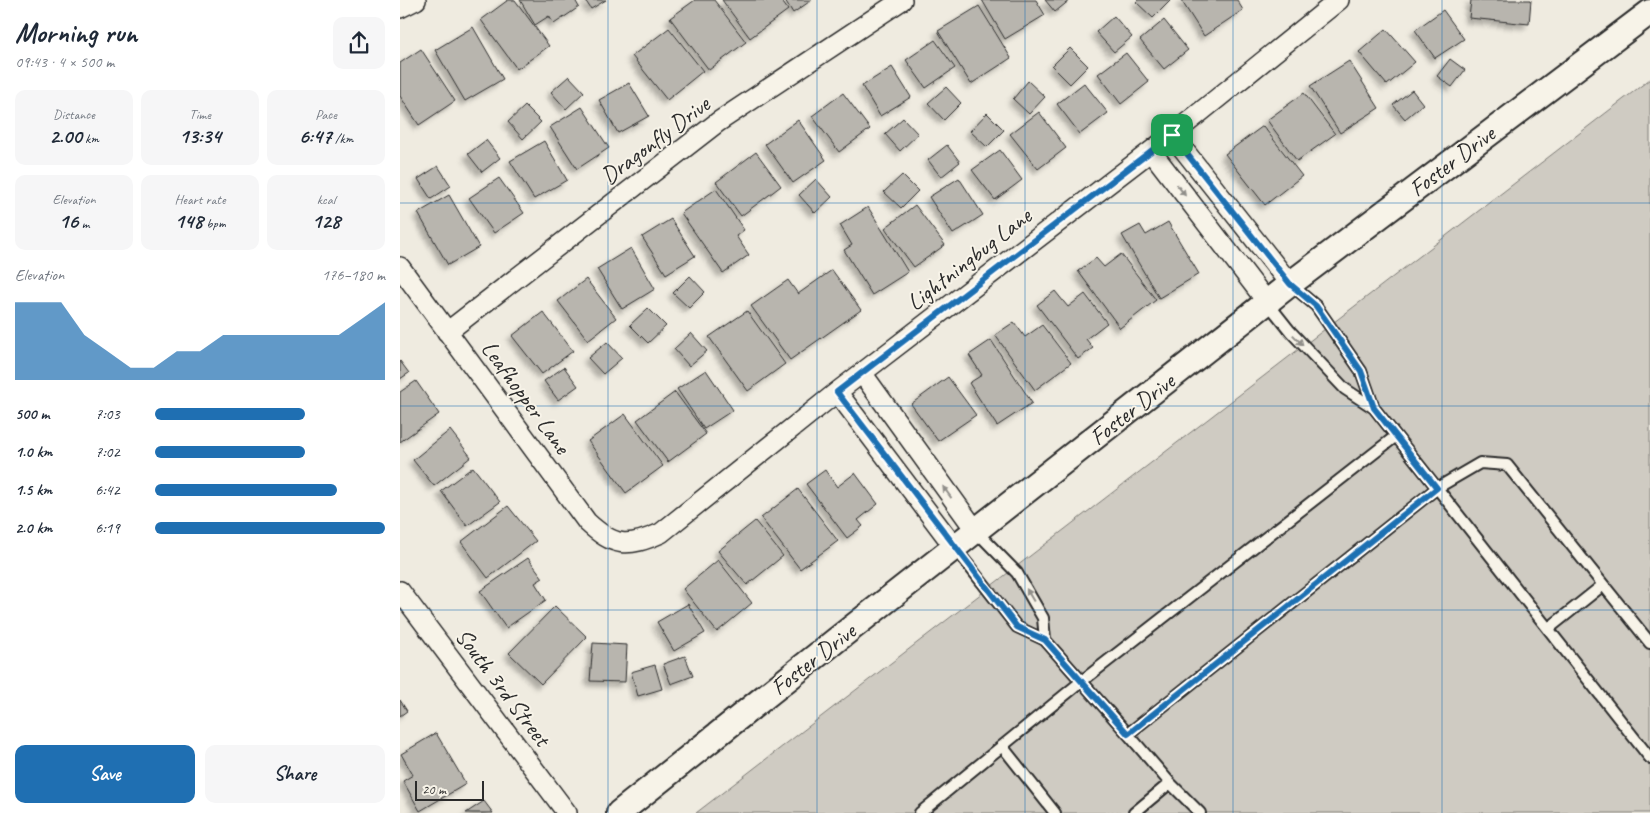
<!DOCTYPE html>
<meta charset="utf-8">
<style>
:root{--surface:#fff;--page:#f6f6f7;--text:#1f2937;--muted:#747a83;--accent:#1f6fb2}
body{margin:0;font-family:Caveat,sans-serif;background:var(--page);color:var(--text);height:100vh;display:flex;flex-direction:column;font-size:19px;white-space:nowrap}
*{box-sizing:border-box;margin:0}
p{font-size:16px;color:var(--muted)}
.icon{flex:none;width:28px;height:28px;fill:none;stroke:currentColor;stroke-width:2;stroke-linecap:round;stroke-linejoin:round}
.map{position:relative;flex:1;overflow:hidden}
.drawer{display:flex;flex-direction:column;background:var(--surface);width:400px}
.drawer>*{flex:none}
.scale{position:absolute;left:15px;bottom:12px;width:69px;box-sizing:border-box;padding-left:5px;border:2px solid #2b2b2b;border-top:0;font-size:14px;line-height:18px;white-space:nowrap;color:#2b2b2b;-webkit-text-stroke:4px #f7f3e8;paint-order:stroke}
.pin{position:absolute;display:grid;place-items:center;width:42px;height:42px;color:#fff;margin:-21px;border-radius:10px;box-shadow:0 2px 8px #0006}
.round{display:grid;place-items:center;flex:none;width:52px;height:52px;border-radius:10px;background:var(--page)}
.summary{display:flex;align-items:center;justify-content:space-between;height:85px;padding:0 15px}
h1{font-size:28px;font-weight:600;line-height:38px}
.figures{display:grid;grid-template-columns:repeat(3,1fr);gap:8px;height:85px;padding:5px 15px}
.figures div{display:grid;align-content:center;border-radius:10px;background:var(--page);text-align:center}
.figures b{font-size:21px;font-weight:600}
.figures small{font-size:14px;font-weight:400}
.figures p{font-size:14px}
.chart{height:140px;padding:10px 15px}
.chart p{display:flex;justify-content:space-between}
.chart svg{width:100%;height:90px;margin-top:5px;fill:var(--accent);opacity:.7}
.cta{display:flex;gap:10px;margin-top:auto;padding:10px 15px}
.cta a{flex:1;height:58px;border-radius:10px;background:var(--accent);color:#fff;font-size:20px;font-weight:600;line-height:58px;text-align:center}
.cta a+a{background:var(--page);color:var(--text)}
ul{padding:0 15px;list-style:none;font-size:16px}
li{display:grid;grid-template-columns:80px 60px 1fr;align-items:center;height:38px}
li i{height:12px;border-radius:6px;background:var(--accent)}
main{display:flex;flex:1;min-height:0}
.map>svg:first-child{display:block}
</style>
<main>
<section class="drawer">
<div class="summary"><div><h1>Morning run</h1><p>09:43 · 4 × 500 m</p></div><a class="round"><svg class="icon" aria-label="share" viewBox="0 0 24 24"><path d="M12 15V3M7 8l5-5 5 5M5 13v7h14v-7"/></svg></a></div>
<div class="figures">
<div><p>Distance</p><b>2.00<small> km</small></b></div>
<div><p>Time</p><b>13:34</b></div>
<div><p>Pace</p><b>6:47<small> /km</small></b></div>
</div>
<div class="figures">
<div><p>Elevation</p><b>16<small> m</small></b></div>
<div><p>Heart rate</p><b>148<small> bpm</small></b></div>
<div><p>kcal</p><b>128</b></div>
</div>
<div class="chart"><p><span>Elevation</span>176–180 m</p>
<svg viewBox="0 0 160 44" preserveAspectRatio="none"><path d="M0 44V6L10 6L20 6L30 22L40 30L50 38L60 38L70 30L80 30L90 22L100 22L110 22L120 22L130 22L140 22L150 14L160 6V44z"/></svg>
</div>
<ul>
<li><b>500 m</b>7:03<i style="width:65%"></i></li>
<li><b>1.0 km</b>7:02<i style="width:65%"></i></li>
<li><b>1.5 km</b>6:42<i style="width:79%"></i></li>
<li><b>2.0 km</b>6:19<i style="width:100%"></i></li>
</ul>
<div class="cta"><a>Save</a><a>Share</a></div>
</section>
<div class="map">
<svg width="1250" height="813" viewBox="0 0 1250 813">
<defs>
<filter id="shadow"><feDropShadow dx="-4.5" dy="4.5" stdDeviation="2.5" flood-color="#0004"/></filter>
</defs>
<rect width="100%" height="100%" fill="#efebe0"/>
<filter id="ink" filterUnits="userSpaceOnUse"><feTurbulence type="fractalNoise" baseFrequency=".02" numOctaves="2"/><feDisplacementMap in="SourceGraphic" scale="10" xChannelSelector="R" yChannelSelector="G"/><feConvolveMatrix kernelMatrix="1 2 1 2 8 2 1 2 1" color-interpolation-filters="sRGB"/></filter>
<g filter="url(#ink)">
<!-- green -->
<path fill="#cfcbc2" stroke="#7d7b76" d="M 1250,79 L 1250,813 L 296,813 Z"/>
<!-- building -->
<path fill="#b8b5ae" stroke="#2b2b2b" filter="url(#shadow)" d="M 108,0 L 115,0 L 149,46 L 117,69 L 81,20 Z
M 120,0 L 175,0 L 179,7 L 154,24 L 149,16 L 135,25 Z
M 185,0 L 206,0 L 191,9 Z
M 295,0 L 314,0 L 346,42 L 309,70 L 270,18 Z
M 322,0 L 381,0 L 388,10 L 350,38 Z
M 385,0 L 412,0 L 393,13 Z
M 582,0 L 636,0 L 645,15 L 605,39 Z
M 645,0 L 670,0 L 655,12 Z
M 738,0 L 769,0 L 770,1 L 753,18 L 736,2 Z
M 781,0 L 837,0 L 843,10 L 804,36 Z
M 1071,0 L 1131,0 L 1129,24 L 1069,18 Z
M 579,6 L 611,58 L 571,84 L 538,31 Z
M 1043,10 L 1064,39 L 1035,58 L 1015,30 Z
M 714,16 L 732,37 L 714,52 L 696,32 Z
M 764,20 L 788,50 L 764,69 L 740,40 Z
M 73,27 L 103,79 L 65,101 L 35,50 Z
M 269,28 L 303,71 L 267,100 L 232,56 Z
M 986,29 L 1015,62 L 987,85 L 959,52 Z
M 535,40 L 555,68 L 526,88 L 506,60 Z
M 670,48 L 688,66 L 670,84 L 652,66 Z
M 21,49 L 55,101 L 19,125 L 0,96 L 0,63 Z
M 726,53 L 749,82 L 721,104 L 698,74 Z
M 1050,59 L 1065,70 L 1052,87 L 1037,76 Z
M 949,61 L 979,108 L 940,133 L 910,86 Z
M 492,67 L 511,97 L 480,116 L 462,86 Z
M 169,76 L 184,92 L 166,109 L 151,92 Z
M 628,81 L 645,97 L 629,114 L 613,99 Z
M 229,83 L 249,116 L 218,133 L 199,100 Z
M 684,83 L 708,113 L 680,134 L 657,104 Z
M 546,87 L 561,103 L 544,120 L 528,103 Z
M 1012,90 L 1023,104 L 1005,119 L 993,105 Z
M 443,93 L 470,129 L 439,152 L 412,116 Z
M 904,93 L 935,134 L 897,161 L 867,120 Z
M 125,106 L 141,122 L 123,139 L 108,122 Z
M 182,107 L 209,148 L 177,169 L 150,127 Z
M 639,112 L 666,148 L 638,169 L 610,134 Z
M 587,113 L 604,130 L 587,147 L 570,131 Z
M 503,118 L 518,134 L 500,151 L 485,134 Z
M 398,120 L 426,160 L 393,183 L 365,144 Z
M 863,126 L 902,176 L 865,205 L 825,154 Z
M 86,140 L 100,158 L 82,172 L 68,154 Z
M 144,141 L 167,180 L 134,199 L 110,161 Z
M 547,145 L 560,162 L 541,177 L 528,160 Z
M 600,150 L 622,180 L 595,200 L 572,170 Z
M 356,152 L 381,186 L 341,216 L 316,182 Z
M 38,166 L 51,186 L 31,199 L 18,179 Z
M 502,175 L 518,191 L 501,208 L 484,192 Z
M 99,178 L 124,213 L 94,233 L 69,198 Z
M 559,178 L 583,215 L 553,234 L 529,197 Z
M 416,179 L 432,197 L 415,213 L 399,195 Z
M 316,189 L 344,230 L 336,236 L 349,255 L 323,273 L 281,213 Z
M 49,195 L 79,247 L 48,265 L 18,213 Z
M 515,205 L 545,245 L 514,267 L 485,228 Z
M 468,207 L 508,272 L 472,295 L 444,250 L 452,245 L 440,225 Z
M 271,219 L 295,256 L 266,274 L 242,237 Z
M 768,222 L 799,274 L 759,298 L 722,235 L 740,225 L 746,235 Z
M 231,248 L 255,289 L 222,309 L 197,269 Z
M 721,254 L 756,300 L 720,328 L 678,271 L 696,258 L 704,267 Z
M 432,270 L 461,310 L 390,360 L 351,306 L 388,280 L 398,294 Z
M 290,276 L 305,292 L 289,308 L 273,293 Z
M 186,279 L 216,318 L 188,340 L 158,301 Z
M 655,291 L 668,307 L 685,294 L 707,323 L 686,339 L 693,348 L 678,359 L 637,305 Z
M 248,308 L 266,326 L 248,343 L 230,325 Z
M 347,311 L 385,364 L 348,391 L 309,337 Z
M 143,312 L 173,351 L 142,374 L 112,336 Z
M 614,322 L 625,337 L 642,325 L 671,363 L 635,390 L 595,335 Z
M 291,333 L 307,351 L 289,366 L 274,349 Z
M 591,340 L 632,403 L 597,426 L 569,383 L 582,375 L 569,355 Z
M 207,342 L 222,358 L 203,374 L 188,358 Z
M 0,361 L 9,373 L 0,379 Z
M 164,367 L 178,386 L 158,400 L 144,381 Z
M 306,370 L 333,410 L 304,429 L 277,389 Z
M 548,377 L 576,415 L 538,441 L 511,404 Z
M 16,381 L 39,414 L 0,442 L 0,392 Z
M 275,392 L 306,434 L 268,462 L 237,420 Z
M 225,414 L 263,466 L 226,493 L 188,441 Z
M 50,430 L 71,457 L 34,486 L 13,460 Z
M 73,467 L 100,502 L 67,526 L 41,491 Z
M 425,470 L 437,487 L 455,473 L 478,504 L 458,520 L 463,526 L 447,538 L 406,484 Z
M 398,489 L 438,541 L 400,569 L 361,518 Z
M 108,506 L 136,541 L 88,578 L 61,542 Z
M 355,521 L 383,556 L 347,585 L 318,551 Z
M 128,558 L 143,578 L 135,583 L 146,600 L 106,628 L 80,591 Z
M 318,560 L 352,603 L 317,632 L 283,589 Z
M 288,604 L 305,633 L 274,651 L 257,622 Z
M 155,606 L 187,637 L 141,684 L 109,653 Z
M 193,643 L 227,645 L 225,682 L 190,681 Z
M 285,656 L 293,676 L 271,684 L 263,664 Z
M 255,665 L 262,689 L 238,696 L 231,672 Z
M 0,700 L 7,711 L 0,716 Z
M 36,733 L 66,784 L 20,811 L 3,781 L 13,775 L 1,754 Z
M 84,801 L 93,813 L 66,813 Z"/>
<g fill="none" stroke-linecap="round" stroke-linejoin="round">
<defs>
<path id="service" d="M 867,302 L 890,331 L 945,389 L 974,408 L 961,371 L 916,306 L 890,284
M 974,408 L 1250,758
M 576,531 L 617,573 L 643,618 L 645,640
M 555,548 L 617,627 L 645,640 L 728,734 L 1037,488 L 1080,463 L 1107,465 L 1250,643
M 1148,629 L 1203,585
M 728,734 L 770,783 L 734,813
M 602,746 L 655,813
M 770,783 L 800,813
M 520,813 L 682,681 L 996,436"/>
<path id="minor" d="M 0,8 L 16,0
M 772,135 L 890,284
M 751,151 L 867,302
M 0,267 L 187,522 C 214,547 227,548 261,533 L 437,392 L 772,135 L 939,0
M 47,332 L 318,122 L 502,0
M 462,373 L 576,531
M 437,392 L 555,548
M 0,591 L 167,813"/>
<path id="tertiary" d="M 219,813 L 435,641 L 890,284 L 1250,12"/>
</defs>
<!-- service casing -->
<use href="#service" stroke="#2b2b2b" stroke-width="14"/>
<!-- minor casing -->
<use href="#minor" stroke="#2b2b2b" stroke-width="22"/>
<!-- tertiary casing -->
<use href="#tertiary" stroke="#2b2b2b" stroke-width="28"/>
<!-- service -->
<use href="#service" stroke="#f7f3e8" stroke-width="10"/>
<!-- minor -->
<use href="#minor" stroke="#f7f3e8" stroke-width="19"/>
<!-- tertiary -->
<use href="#tertiary" stroke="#f7f3e8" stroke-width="24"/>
</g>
<!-- one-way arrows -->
<defs><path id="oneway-solid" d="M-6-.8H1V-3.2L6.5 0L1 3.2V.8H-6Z" transform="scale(1.25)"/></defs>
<g fill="#918f8a">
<use href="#oneway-solid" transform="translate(781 190) rotate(52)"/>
<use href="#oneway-solid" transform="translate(898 340) rotate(46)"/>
<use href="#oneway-solid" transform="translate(547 492) rotate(-126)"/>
<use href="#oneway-solid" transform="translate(630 595) rotate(-120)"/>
</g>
</g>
<g fill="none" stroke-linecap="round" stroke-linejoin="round" filter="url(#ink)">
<defs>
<path id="route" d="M 772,135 L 890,284 L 916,306 L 961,371 L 974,408 L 1037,488 L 728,734 L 645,640 L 617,627 L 437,392 Z"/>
</defs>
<!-- route casing -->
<use href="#route" stroke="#fff" stroke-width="10"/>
<!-- route -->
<use href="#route" stroke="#1f6fb2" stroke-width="6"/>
</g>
<!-- grid -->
<path fill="none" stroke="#1f6fb2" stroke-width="1" stroke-opacity="0.55" d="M 208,0 L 208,813M 417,0 L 417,813M 625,0 L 625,813M 833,0 L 833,813M 1042,0 L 1042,813M 0,203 L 1250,203M 0,406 L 1250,406M 0,610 L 1250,610"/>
<g text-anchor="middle" stroke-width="4" stroke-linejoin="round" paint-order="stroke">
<!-- street labels -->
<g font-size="24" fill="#2b2b2b" stroke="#f7f3e8">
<text transform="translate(255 140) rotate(-37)" y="8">Dragonfly Drive</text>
<text transform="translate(1052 161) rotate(-37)" y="8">Foster Drive</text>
<text transform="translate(569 259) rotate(-38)" y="8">Lightningbug Lane</text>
<text transform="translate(126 397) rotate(54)" y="8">Leafhopper Lane</text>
<text transform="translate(732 409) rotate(-38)" y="8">Foster Drive</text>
<text transform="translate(413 659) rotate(-38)" y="8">Foster Drive</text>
<text transform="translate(103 687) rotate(53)" y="8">South 3rd Street</text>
</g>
</g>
</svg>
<div class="scale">20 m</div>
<div class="pin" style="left:772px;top:135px;background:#1e9e55"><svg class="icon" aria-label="arrive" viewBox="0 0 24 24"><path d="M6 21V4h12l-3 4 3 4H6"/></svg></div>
</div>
</main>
